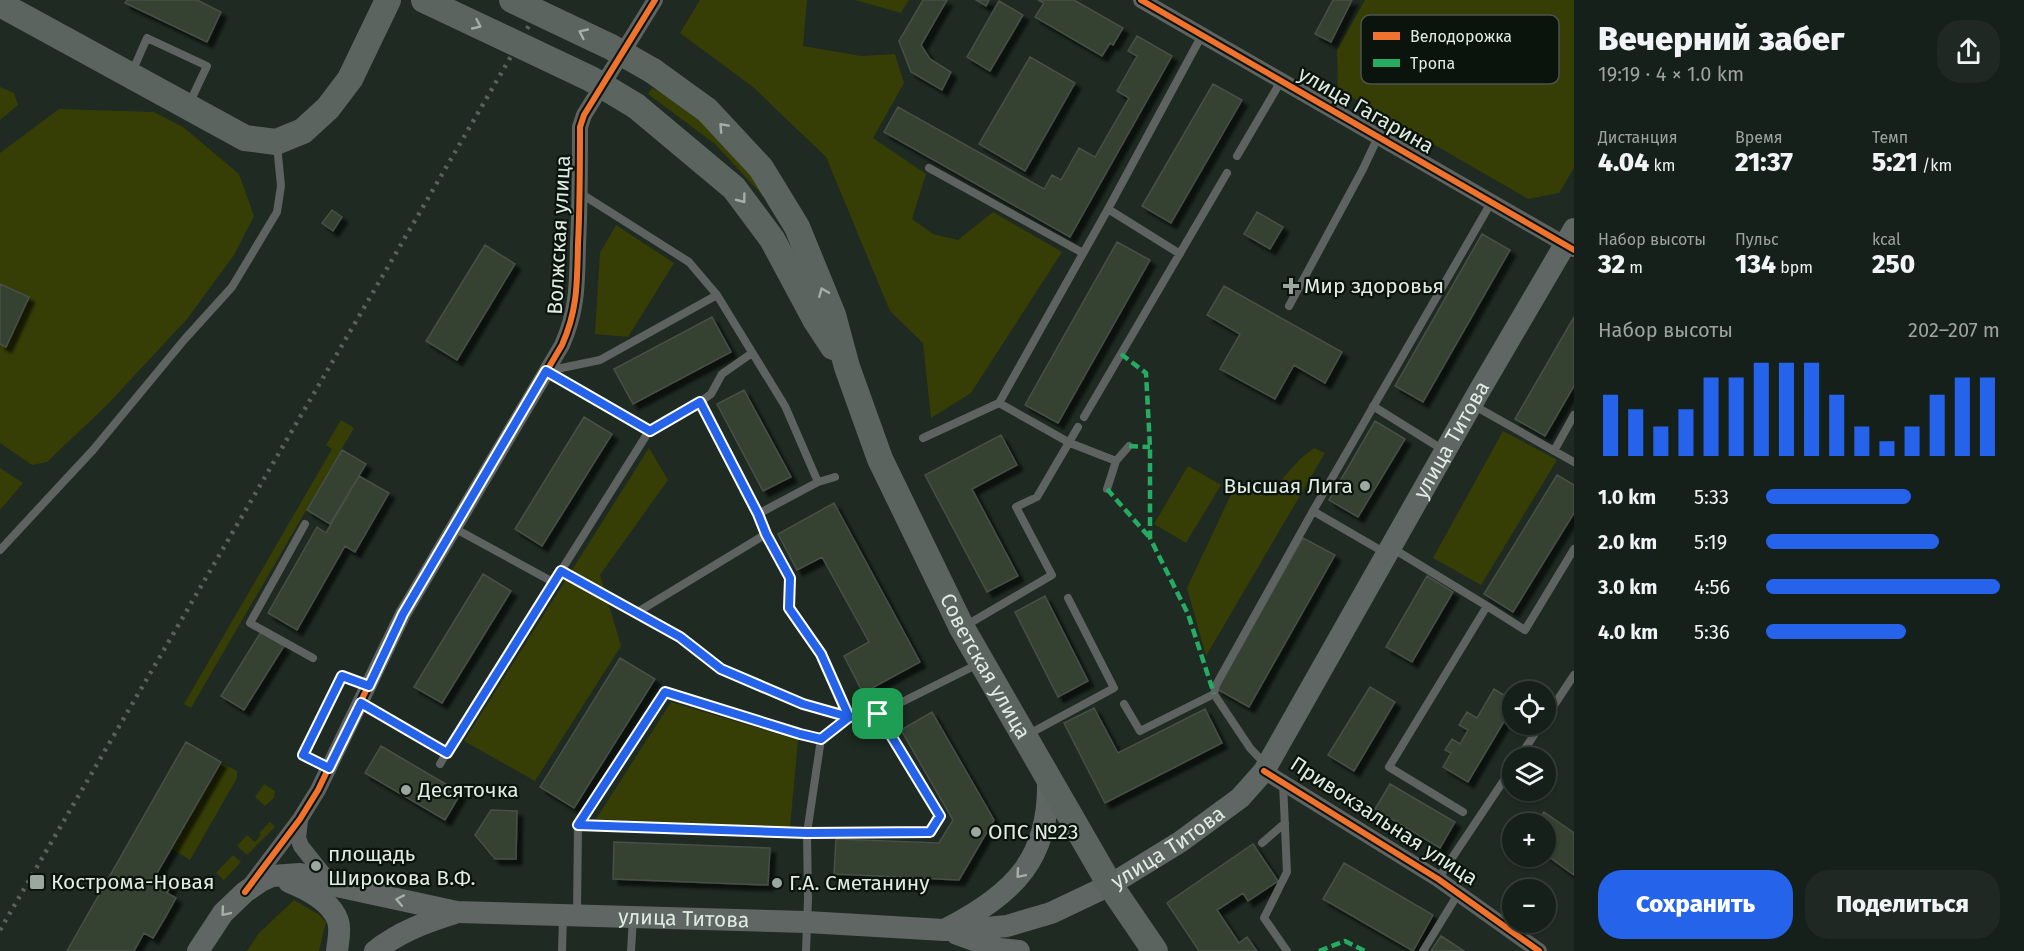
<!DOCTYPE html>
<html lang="ru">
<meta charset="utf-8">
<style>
:root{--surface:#16201a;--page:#1f2823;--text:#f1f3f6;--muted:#9ea3a2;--line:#353e39;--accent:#2563eb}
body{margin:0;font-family:"Fira Sans",sans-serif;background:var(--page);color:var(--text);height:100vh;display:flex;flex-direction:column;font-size:22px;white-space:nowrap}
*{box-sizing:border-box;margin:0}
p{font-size:20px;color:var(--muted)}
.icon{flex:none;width:33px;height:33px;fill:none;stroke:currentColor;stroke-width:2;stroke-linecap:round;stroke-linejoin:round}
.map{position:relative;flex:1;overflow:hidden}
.details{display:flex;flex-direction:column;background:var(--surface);width:450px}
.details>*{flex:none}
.tools{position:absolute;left:1502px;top:681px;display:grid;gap:12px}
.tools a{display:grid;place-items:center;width:54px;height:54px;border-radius:50%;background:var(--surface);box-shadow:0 2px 4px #0004,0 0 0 2px var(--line);font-size:30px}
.pin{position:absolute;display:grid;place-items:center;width:51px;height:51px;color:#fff;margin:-26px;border-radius:12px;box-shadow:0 3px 9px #0006}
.round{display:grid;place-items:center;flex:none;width:63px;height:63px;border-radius:24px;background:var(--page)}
.head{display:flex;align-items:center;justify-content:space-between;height:102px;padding:0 24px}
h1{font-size:33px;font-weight:800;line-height:45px}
.metrics{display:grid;grid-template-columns:repeat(3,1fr);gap:9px;height:102px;padding:6px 24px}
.metrics div{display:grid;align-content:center}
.metrics b{font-size:26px;font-weight:800}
.metrics small{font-size:16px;font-weight:400}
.metrics p{font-size:16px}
.chart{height:168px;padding:12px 24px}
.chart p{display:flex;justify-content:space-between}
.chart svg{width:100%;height:108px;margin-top:6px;stroke:var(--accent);stroke-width:6}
.cta{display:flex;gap:12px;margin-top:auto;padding:12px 24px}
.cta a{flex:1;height:69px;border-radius:24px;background:var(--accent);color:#fff;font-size:24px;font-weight:800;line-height:69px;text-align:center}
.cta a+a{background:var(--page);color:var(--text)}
ul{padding:0 24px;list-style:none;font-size:20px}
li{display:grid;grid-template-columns:96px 72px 1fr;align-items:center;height:45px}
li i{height:15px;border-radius:8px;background:var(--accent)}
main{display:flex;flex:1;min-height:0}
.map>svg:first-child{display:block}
</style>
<main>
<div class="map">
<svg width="1574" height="951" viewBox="0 0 1574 951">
<defs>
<filter id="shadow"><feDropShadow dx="5.5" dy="5.5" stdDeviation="1.5" flood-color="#0009"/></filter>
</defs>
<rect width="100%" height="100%" fill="#1e2a22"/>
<!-- green -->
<path fill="#363e05" d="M 700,0 L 807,0 L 803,46 L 861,56 L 895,54 L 904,83 L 873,138 L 926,174 L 912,219 L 933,234 L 958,240 L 993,212 L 1062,252 L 971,393 L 931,418 L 923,343 L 890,311 L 826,157 L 753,87 L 680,33 Z
M 855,0 L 909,0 L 901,13 Z
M 1365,0 L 1574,0 L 1574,168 L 1559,193 L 1528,199 L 1338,89 L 1337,50 Z
M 0,87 L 14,93 L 18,105 L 0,120 Z
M 652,88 L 681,102 L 723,136 L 771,196 L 763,196 L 715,144 L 648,94 Z
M 59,109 L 154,112 L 183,127 L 239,174 L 254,216 L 234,255 L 187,319 L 107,405 L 47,462 L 32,465 L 0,443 L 0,153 Z
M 616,225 L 674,263 L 628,337 L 595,334 L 600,253 Z
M 341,420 L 354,428 L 191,708 L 184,704 L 332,449 L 326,445 Z
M 1503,431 L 1557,460 L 1481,585 L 1433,558 Z
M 649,448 L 668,480 L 600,575 L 621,646 L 535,781 L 464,741 Z
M 1314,448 L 1325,453 L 1206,656 L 1187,588 L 1236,484 L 1267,496 L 1300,459 Z
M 1188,466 L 1221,485 L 1186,543 L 1154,524 Z
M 0,468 L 23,483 L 0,510 Z
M 671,702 L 798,740 L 790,827 L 596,819 Z
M 222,763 L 237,771 L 237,778 L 190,860 L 172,849 Z
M 264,784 L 275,791 L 274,798 L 265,806 L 255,797 Z
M 270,822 L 275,827 L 247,855 L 237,846 L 247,835 L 255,842 L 261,835 L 259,833 Z
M 233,855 L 241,862 L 224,880 L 216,873 Z
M 294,900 L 318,914 L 326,922 L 319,951 L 247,951 L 259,933 Z"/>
<!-- building -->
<path fill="#354231" stroke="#474f47" stroke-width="1.5" filter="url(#shadow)" d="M 127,0 L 197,0 L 221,12 L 207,42 L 125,3 Z
M 923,0 L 947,0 L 921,45 L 930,59 L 951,72 L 942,90 L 911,72 L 899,41 Z
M 976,0 L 989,0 L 986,6 Z
M 1038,0 L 1074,0 L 1123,28 L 1113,45 L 1110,43 L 1102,56 L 1035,17 L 1044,3 Z
M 1333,0 L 1352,0 L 1331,42 L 1315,34 Z
M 999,1 L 1023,15 L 990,71 L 967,57 Z
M 1137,36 L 1172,56 L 1070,237 L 884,132 L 898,107 L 1044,189 L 1052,175 L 1061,180 L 1079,148 L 1095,157 L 1129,98 L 1117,91 L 1137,56 L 1128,51 Z
M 1030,57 L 1075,83 L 1025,171 L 979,144 Z
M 1213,84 L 1242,100 L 1171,223 L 1142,206 Z
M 332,210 L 342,217 L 333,231 L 322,223 Z
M 1257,212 L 1283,227 L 1270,249 L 1244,234 Z
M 1482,234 L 1510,250 L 1423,402 L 1395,386 Z
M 1117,242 L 1150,260 L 1058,423 L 1025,405 Z
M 485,245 L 515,264 L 457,360 L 426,341 Z
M 0,284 L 29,297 L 6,347 L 0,344 Z
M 1224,286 L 1342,352 L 1325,383 L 1294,365 L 1275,399 L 1220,369 L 1240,334 L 1207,315 Z
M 712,317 L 731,352 L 633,404 L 614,369 Z
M 1574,317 L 1574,386 L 1545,436 L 1515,419 Z
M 744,390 L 791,477 L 763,491 L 717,404 Z
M 584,417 L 612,434 L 542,546 L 515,529 Z
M 1375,421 L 1405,439 L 1358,517 L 1329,500 Z
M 1001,435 L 1017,465 L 972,489 L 1018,576 L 987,592 L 925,475 Z
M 342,450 L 366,464 L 330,524 L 307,510 Z
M 1557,475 L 1574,485 L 1574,513 L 1513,612 L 1484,594 Z
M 359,476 L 389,493 L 355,552 L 345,546 L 297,630 L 268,613 L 317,527 L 326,533 Z
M 834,503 L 920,662 L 863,693 L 844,656 L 869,642 L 822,557 L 797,570 L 778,534 Z
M 1303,538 L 1335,555 L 1249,707 L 1217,689 Z
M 483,574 L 511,591 L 442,703 L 414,687 Z
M 1427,576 L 1453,592 L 1412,662 L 1386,647 Z
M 1045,596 L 1088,681 L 1058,697 L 1015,612 Z
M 261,632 L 284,646 L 244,710 L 221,696 Z
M 620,658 L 655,679 L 574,808 L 540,787 Z
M 1370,687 L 1395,702 L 1354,771 L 1328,755 Z
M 1494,689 L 1512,700 L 1512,708 L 1468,782 L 1443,767 L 1451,753 L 1445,750 L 1452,739 L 1460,744 L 1468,730 L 1459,725 L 1467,712 L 1477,718 Z
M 1094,708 L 1118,753 L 1205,709 L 1222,743 L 1105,803 L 1064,723 Z
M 932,712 L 994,820 L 959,880 L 834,874 L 836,839 L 939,843 L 953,820 L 901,730 Z
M 186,742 L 221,762 L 156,875 L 172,884 L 167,893 L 176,898 L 165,918 L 153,938 L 144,933 L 134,951 L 67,951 Z
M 381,746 L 461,793 L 445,820 L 365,773 Z
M 1390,784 L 1455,822 L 1440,848 L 1375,809 Z
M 491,810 L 517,811 L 516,859 L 495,859 L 475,835 Z
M 1544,812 L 1574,833 L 1574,875 L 1545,854 L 1545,824 L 1536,824 Z
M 614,842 L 770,848 L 768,885 L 613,879 Z
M 1253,844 L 1278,881 L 1248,901 L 1243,893 L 1217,910 L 1239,943 L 1247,937 L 1257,951 L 1199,951 L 1167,903 Z
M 1344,863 L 1433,915 L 1413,951 L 1323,899 Z
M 1441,936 L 1464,951 L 1431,951 Z"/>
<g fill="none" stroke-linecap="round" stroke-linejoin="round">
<!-- service -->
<path stroke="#5e6361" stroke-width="8" d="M 132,72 L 147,38 L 207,66 L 189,104
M 1237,156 L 1281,81
M 929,168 L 1083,253
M 580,193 L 689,262 L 717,295 L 785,406 L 818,482 L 835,477
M 1108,209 L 1180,254
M 1289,306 L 1363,169 L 1378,137
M 547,371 L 600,360 L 717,295
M 700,402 L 711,394 L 722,374 L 752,353
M 999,403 L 1070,443 L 1116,461 L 1107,489
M 1473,405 L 1574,462
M 1373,406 L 1445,451
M 1084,417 L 1227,173
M 649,431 L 700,402 L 758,514
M 923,438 L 999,403 L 1108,209 L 1202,35
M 1554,451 L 1574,415
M 1116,461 L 1129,446
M 818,482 L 758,514 L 766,534 L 790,578 L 789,608 L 821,654 L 849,717
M 1313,511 L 1387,554
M 305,524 L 250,623 L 313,658
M 454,528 L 553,582
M 1392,548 L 1487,606 L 1389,767 L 1463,812
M 0,550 L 93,450 L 184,340 L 232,287 L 277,212 L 281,186 L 277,145
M 560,571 L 680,637 L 721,669 L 803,704 L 849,717
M 1487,606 L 1525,630 L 1574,549
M 636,613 L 766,534
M 965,626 L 1052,575 L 1016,507 L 1037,497 L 1078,427
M 665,692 L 800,734 L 821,739 L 849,717 L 878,714 L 940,816 L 929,833 L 807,833 L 578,825 Z
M 361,703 L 447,752 L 649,431 L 546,371
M 1124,704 L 1140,731 L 1214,694
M 878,714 L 980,663
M 1545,719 L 1574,675
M 1027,735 L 1114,688 L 1068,598
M 1519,758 L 1541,724
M 440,764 L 447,752
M 1265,764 L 1250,748 L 1214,694 L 1216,685 L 1313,511 L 1492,201
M 329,768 L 303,755 L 342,676 L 369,686
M 1283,783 L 1287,872 L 1264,918 L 1287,951
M 1262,843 L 1285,823
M 1438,879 L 1512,768
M 577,914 L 578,825
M 562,951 L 563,915
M 631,951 L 633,917
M 806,951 L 808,899 L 807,833 L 821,739
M 1423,951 L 1458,894"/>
<!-- minor -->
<path stroke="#5e6361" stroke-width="16" d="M 1141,0 L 1573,249
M 1264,771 L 1438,879 L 1539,951
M 300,820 L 298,838 L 301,846 L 332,885
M 251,884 L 300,819 L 318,790 L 403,614 L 562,345 C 578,309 577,282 578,244 C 580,205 580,166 580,127 L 584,115 L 655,0"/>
<!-- secondary -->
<g stroke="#5f6663" stroke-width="22">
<path d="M 289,882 C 307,889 332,902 338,921 C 341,930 338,942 337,951"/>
<path d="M 948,928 C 1014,894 1050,858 1048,780"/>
<path d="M 957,934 L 999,949 L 1019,951"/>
<path id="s1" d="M 198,951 L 223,913 L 245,892 L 261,881 L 272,876 L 300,874 L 332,885 L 457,912 L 807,922 L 944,930 L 966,930 L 1007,926 L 1051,913 L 1110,885 L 1180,842 L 1240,798 L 1264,771 L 1478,393 L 1574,229"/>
<path d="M 375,951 C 399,932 426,922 455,913"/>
</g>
<!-- primary -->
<g stroke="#5c645f" stroke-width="26">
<path d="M 0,4 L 245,138 L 276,142 L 303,131 L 328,108 L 350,79 L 388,0"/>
<path id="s2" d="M 653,71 L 707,110 L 761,168 L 797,227 L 833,315 L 847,367 L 880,459 L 962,628 L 1110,885 L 1155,951"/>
<path d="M 636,106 L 734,188 L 772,239 L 816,321 L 833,347"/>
</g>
<!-- rail -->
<path stroke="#5a605c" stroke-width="4.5" stroke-dasharray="3 6" stroke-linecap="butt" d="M 0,930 L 544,0"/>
<!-- primary-bridge -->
<path stroke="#5c645f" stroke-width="26" d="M 424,0 L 591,79 L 636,106
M 512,0 L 611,47 L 653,71"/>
<!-- quiet -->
<path stroke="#26ab63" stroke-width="4.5" stroke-dasharray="9 4.5" stroke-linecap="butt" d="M 1121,354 L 1146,373 L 1150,447 L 1150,538 L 1188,614 L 1214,694
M 1129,446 L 1150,447
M 1107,489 L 1150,538
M 1319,951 L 1345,941 L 1365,951"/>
<defs>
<path id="cycleway" d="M 1141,0 L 1574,250
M 1264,771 L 1438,879 L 1539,951
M 245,892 L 300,819 L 318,790 L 403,614 L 562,345 C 578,309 577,282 578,244 C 580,205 580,166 580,127 L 584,115 L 655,0"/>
</defs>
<!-- cycleway casing -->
<use href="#cycleway" stroke="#0b130d" stroke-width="10"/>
<!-- cycleway -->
<use href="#cycleway" stroke="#ef722f" stroke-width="6"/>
</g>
<!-- one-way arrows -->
<defs><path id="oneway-chevron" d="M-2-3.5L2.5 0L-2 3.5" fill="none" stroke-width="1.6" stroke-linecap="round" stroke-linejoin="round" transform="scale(1.5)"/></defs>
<g stroke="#a4afa7">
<use href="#oneway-chevron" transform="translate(477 25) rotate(25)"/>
<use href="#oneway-chevron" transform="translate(583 33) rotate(-155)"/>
<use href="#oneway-chevron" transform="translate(723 127) rotate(-133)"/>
<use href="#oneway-chevron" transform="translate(742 199) rotate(53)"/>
<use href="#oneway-chevron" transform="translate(823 292) rotate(-112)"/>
</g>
<g stroke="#a5b0a9">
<use href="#oneway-chevron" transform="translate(1020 874) rotate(131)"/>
<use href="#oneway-chevron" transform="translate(400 900) rotate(-169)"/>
<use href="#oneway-chevron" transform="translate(225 912) rotate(130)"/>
</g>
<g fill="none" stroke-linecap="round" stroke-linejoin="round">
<defs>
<path id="route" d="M 878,714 L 849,717 L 803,704 L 721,669 L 680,637 L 561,571 L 447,753 L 361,703 L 329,768 L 303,755 L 342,676 L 369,686 L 403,614 L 546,371 L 650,431 L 700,402 L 758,514 L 766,534 L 790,578 L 789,608 L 821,654 L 849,717 L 821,739 L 800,734 L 665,692 L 578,825 L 807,833 L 930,832 L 940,816 L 878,714"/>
</defs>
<!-- route casing -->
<use href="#route" stroke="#fff" stroke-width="12"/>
<!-- route -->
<use href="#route" stroke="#2563eb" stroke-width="8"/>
</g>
<!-- markers -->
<g fill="#9ba89f" stroke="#0b130d" stroke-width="2">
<path d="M1288 277h6v6h6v6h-6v6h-6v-6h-6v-6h6z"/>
<circle cx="1365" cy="486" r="6"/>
<circle cx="406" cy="790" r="6"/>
<circle cx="976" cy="832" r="6"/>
<circle cx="316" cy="866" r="6"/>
<rect x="29" y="874" width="16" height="16" rx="3"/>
<circle cx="777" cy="883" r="6"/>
</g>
<g text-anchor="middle" stroke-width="4.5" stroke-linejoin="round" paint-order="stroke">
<!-- street labels -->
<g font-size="21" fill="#dfece2" stroke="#0b130d">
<text transform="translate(1366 110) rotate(30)" y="7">улица Гагарина</text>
<text transform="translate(559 235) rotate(-87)" y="7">Волжская улица</text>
<text dy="7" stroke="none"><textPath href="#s1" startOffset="1532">улица Титова</textPath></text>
<text dy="7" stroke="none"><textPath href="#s2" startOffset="694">Советская улица</textPath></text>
<text transform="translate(1384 821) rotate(33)" y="7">Привокзальная улица</text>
<text dy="7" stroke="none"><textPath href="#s1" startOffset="1028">улица Титова</textPath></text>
<text dy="7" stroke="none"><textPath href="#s1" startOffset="524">улица Титова</textPath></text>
</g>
<!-- poi labels -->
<g font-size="21" fill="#dfece2" stroke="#0b130d" text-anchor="start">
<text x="1304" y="293">Мир здоровья</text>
<text x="1353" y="493" text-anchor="end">Высшая Лига</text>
<text x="418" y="797">Десяточка</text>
<text x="988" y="839">ОПС №23</text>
<text x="328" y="861">площадь<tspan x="328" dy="24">Широкова В.Ф.</tspan></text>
<text x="51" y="889">Кострома-Новая</text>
<text x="789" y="890">Г.А. Сметанину</text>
</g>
</g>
<!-- legend -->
<rect x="1361" y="15" width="198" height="69" rx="9" fill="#0b130d" stroke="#4b544d" stroke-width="1.5"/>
<rect x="1373" y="32" width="27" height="8" fill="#ef722f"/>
<rect x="1373" y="59" width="27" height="8" fill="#26ab63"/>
<g font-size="16" fill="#dfece2">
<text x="1410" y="42">Велодорожка</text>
<text x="1410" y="69">Тропа</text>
</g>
</svg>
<div class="tools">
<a><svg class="icon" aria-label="locate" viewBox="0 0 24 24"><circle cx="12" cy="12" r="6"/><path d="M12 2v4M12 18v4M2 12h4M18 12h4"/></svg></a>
<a><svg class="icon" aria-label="layers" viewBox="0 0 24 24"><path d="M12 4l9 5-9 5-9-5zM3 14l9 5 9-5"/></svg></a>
<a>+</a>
<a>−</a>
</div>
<div class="pin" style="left:878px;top:714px;background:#1e9e55"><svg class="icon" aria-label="arrive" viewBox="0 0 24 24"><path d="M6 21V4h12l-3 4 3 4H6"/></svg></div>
</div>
<section class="details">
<div class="head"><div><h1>Вечерний забег</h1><p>19:19 · 4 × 1.0 km</p></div><a class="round"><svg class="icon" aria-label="share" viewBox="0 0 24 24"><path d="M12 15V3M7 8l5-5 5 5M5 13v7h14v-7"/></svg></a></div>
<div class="metrics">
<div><p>Дистанция</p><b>4.04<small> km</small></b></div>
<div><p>Время</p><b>21:37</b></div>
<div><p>Темп</p><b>5:21<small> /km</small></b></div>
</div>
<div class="metrics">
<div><p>Набор высоты</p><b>32<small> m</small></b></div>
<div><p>Пульс</p><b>134<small> bpm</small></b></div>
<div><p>kcal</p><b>250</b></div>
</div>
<div class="chart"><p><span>Набор высоты</span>202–207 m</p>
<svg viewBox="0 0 160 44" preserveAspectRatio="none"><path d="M5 44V19M15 44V25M25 44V32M35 44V25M45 44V12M55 44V12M65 44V6M75 44V6M85 44V6M95 44V19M105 44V32M115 44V38M125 44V32M135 44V19M145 44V12M155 44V12"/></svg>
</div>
<ul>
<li><b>1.0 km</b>5:33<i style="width:62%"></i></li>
<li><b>2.0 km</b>5:19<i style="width:74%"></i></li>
<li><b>3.0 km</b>4:56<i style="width:100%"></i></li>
<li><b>4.0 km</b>5:36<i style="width:60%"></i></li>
</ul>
<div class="cta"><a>Сохранить</a><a>Поделиться</a></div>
</section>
</main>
